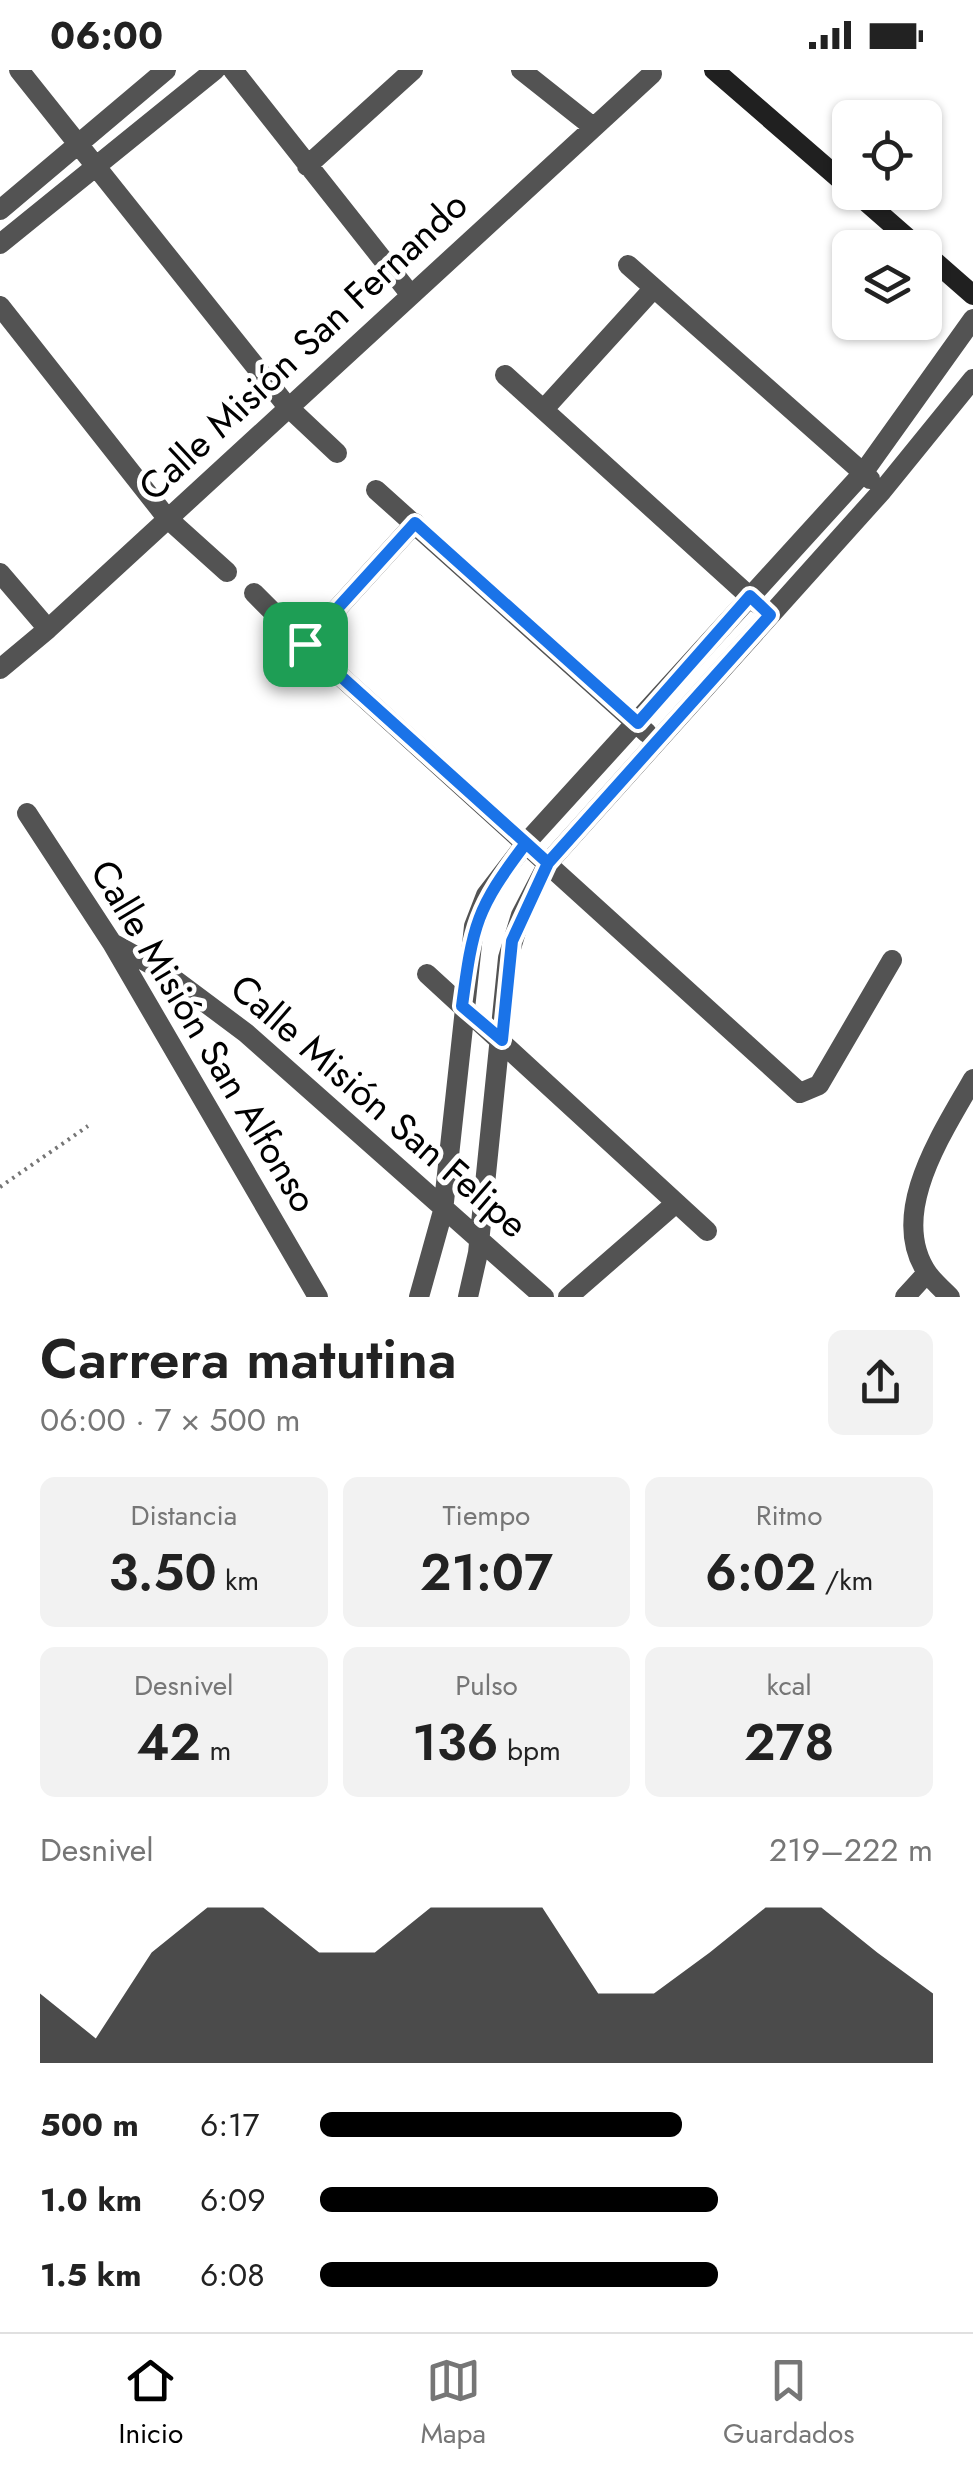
<!DOCTYPE html>
<html lang="es">
<meta charset="utf-8">
<style>
:root{--surface:#fff;--page:#f2f2f2;--text:#222;--muted:#767676;--line:#e0e0e0;--accent:#000}
body{margin:0;font-family:Jost,sans-serif;background:var(--page);color:var(--text);height:100vh;display:flex;flex-direction:column;font-size:38px;white-space:nowrap}
*{box-sizing:border-box;margin:0}
p{font-size:32px;color:var(--muted)}
.icon{flex:none;width:55px;height:55px;fill:none;stroke:currentColor;stroke-width:2;stroke-linecap:round;stroke-linejoin:round}
.map{position:relative;height:1227px;overflow:hidden}
.panel{display:flex;flex-direction:column;background:var(--surface);flex:1}
.panel>*{flex:none}
.fabs{position:absolute;left:832px;top:30px;display:grid;gap:20px}
.fabs a{display:grid;place-items:center;width:110px;height:110px;border-radius:15px;background:var(--surface);box-shadow:0 2px 8px #0004;font-size:50px}
.pin{position:absolute;display:grid;place-items:center;width:85px;height:85px;color:#fff;margin:-42px;border-radius:20px;box-shadow:0 5px 15px #0006}
.round{display:grid;place-items:center;flex:none;width:105px;height:105px;border-radius:15px;background:var(--page)}
.headline{display:flex;align-items:center;justify-content:space-between;height:170px;padding:0 40px}
h1{font-size:55px;font-weight:600;line-height:75px}
.stats{display:grid;grid-template-columns:repeat(3,1fr);gap:15px;height:170px;padding:10px 40px}
.stats div{display:grid;align-content:center;border-radius:15px;background:var(--page);text-align:center}
.stats b{font-size:50px;font-weight:600}
.stats small{font-size:28px;font-weight:400}
.stats p{font-size:28px}
.chart{height:280px;padding:20px 40px}
.chart p{display:flex;justify-content:space-between}
.chart svg{width:100%;height:180px;margin-top:10px;fill:var(--accent);opacity:.7}
ul{padding:0 40px;list-style:none;font-size:32px}
li{display:grid;grid-template-columns:160px 120px 1fr;align-items:center;height:75px}
li i{height:25px;border-radius:12px;background:var(--accent)}
.status{display:flex;justify-content:space-between;align-items:center;height:70px;padding:0 50px;background:var(--surface);direction:ltr}
.status svg{height:28px;fill:currentColor}
.menu{display:flex;justify-content:space-around;align-items:center;height:140px;border-top:2px solid var(--line);background:var(--surface);font-size:28px;color:var(--muted)}
.menu a{display:grid;justify-items:center;gap:5px}
.menu .active{color:var(--accent)}
.map>svg:first-child{display:block}
</style>
<div class="status"><b>06:00</b><svg viewBox="0 0 49 12"><path d="M0 12V9h3v3zM5 12V6h3v6zM10 12V3h3v9zM15 12V0h3v12zM26 1h20v11H26zM47 4h2v5h-2z"/></svg></div>
<div class="map">
<svg width="973" height="1227" viewBox="0 0 973 1227">
<rect width="100%" height="100%" fill="#fff"/>
<g fill="none" stroke-linecap="round" stroke-linejoin="round">
<!-- path -->
<path stroke="#757575" stroke-width="4" stroke-dasharray="2.5 5" stroke-linecap="butt" d="M 0,1117 L 88,1056"/>
<!-- street -->
<path stroke="#535353" stroke-width="20" d="M 19,0 L 287,336 L 337,383
M 233,0 L 410,224
M 521,0 L 593,57
M 307,96 L 413,0
M 0,140 L 166,0
M 0,174 L 215,0
M 628,195 L 870,409
M 0,236 L 167,448 L 227,502
M 505,305 L 758,534
M 544,339 L 654,218
M 376,420 L 647,663
M 0,503 L 48,559
M 254,523 L 305,574 L 800,1023 L 819,1015 L 892,890
M 305,574 L 415,453
M 0,599 L 48,559 L 652,4
M 27,743 L 112,873 L 318,1227
M 114,874 L 163,901 L 246,963 L 544,1227
M 427,904 L 707,1161
M 419,1227 L 443,1141 L 474,856 L 486,825 L 526,773 L 863,403 L 973,249
M 468,1227 L 478,1183 L 508,888 L 521,845 L 548,793 L 882,421 L 973,309
M 568,1227 L 676,1133
M 905,1227 L 927,1203
M 950,1227 C 943,1220 934,1212 928,1204 C 886,1144 944,1061 973,1009"/>
<!-- secondary -->
<path stroke="#202020" stroke-width="20" d="M 714,0 L 850,118
M 855,122 L 919,178
M 925,183 L 973,225"/>
</g>
<g fill="none" stroke-linecap="round" stroke-linejoin="round">
<defs>
<path id="route" d="M 305,574 L 526,773 L 548,793 L 512,871 L 502,970 L 462,936 C 473,854 476,839 526,773 L 548,793 L 770,545 L 750,526 L 638,653 L 415,453 L 305,574"/>
</defs>
<!-- route casing -->
<use href="#route" stroke="#fff" stroke-width="20"/>
<!-- route -->
<use href="#route" stroke="#1a73e8" stroke-width="12"/>
</g>
<g text-anchor="middle" stroke-width="10" stroke-linejoin="round" paint-order="stroke">
<!-- street labels -->
<g font-size="38" fill="#000" stroke="#fff">
<text transform="translate(303 276) rotate(-43)" y="13">Calle Misión San Fernando</text>
<text transform="translate(204 966) rotate(59)" y="13">Calle Misión San Alfonso</text>
<text transform="translate(379 1036) rotate(41)" y="13">Calle Misión San Felipe</text>
</g>
</g>
</svg>
<div class="fabs">
<a><svg class="icon" aria-label="locate" viewBox="0 0 24 24"><circle cx="12" cy="12" r="6"/><path d="M12 2v4M12 18v4M2 12h4M18 12h4"/></svg></a>
<a><svg class="icon" aria-label="layers" viewBox="0 0 24 24"><path d="M12 4l9 5-9 5-9-5zM3 14l9 5 9-5"/></svg></a>
</div>
<div class="pin" style="left:305px;top:574px;background:#1e9e55"><svg class="icon" aria-label="arrive" viewBox="0 0 24 24"><path d="M6 21V4h12l-3 4 3 4H6"/></svg></div>
</div>
<section class="panel">
<div class="headline"><div><h1>Carrera matutina</h1><p>06:00 · 7 × 500 m</p></div><a class="round"><svg class="icon" aria-label="share" viewBox="0 0 24 24"><path d="M12 15V3M7 8l5-5 5 5M5 13v7h14v-7"/></svg></a></div>
<div class="stats">
<div><p>Distancia</p><b>3.50<small> km</small></b></div>
<div><p>Tiempo</p><b>21:07</b></div>
<div><p>Ritmo</p><b>6:02<small> /km</small></b></div>
</div>
<div class="stats">
<div><p>Desnivel</p><b>42<small> m</small></b></div>
<div><p>Pulso</p><b>136<small> bpm</small></b></div>
<div><p>kcal</p><b>278</b></div>
</div>
<div class="chart"><p><span>Desnivel</span>219–222 m</p>
<svg viewBox="0 0 160 44" preserveAspectRatio="none"><path d="M0 44V27L10 38L20 17L30 6L40 6L50 17L60 17L70 6L80 6L90 6L100 27L110 27L120 17L130 6L140 6L150 17L160 27V44z"/></svg>
</div>
<ul>
<li><b>500 m</b>6:17<i style="width:59%"></i></li>
<li><b>1.0 km</b>6:09<i style="width:65%"></i></li>
<li><b>1.5 km</b>6:08<i style="width:65%"></i></li>
</ul>
</section>
<nav class="menu">
<a class="active"><svg class="icon" aria-label="home" viewBox="0 0 24 24"><path d="M3 11l9-7 9 7M6 9v11h12V9"/></svg>Inicio</a>
<a><svg class="icon" aria-label="map" viewBox="0 0 24 24"><path d="M3 6l6-2 6 2 6-2v14l-6 2-6-2-6 2zM9 4v14M15 6v14"/></svg>Mapa</a>
<a><svg class="icon" aria-label="saved" viewBox="0 0 24 24"><path d="M7 4h10v16l-5-4-5 4z"/></svg>Guardados</a>
</nav>
